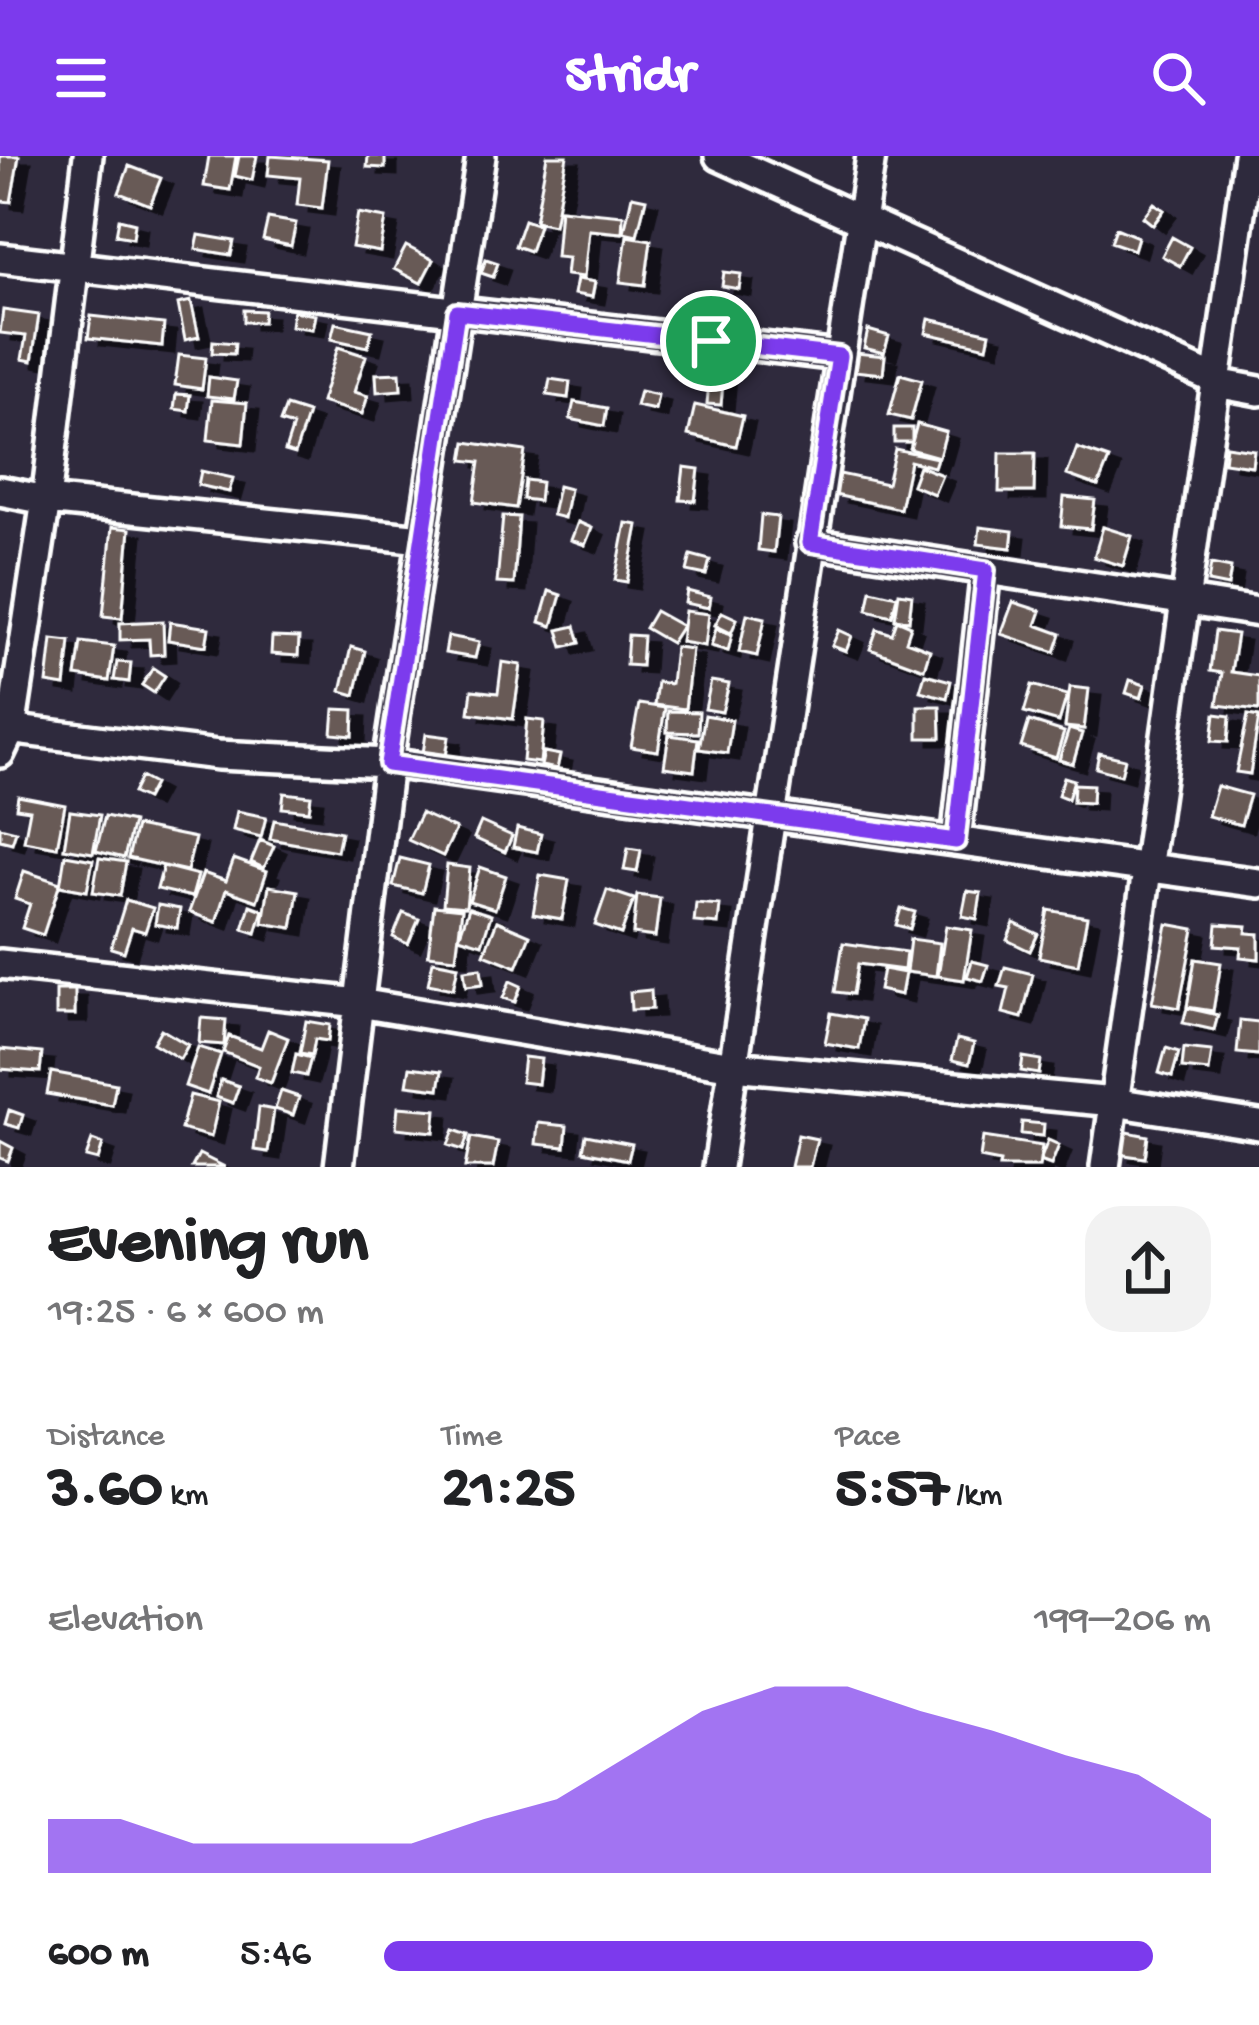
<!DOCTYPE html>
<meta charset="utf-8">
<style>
:root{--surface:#fff;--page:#f2f2f2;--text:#202124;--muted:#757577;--accent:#7c3aed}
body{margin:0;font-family:"Gochi Hand",sans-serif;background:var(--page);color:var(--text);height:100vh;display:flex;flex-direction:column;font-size:45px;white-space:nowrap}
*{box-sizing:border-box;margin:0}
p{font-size:39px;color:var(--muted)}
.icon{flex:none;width:66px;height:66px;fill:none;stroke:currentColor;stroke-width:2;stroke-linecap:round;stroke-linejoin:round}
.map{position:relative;height:1011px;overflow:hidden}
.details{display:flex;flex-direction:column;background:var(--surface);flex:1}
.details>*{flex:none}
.pin{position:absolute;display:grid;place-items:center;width:102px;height:102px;color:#fff;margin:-51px;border:6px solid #fff;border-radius:50%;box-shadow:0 3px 12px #0007}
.round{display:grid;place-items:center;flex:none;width:126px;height:126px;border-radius:36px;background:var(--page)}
.headline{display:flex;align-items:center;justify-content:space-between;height:204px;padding:0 48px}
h1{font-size:66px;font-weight:700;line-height:90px}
.figures{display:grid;grid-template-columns:repeat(3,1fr);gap:18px;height:204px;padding:12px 48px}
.figures div{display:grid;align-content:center}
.figures b{font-size:60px;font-weight:700}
.figures small{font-size:33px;font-weight:400}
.figures p{font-size:33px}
.chart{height:336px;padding:24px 48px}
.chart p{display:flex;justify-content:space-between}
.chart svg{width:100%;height:216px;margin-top:12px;fill:var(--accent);opacity:.7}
ul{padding:0 48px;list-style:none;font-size:39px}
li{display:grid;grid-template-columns:192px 144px 1fr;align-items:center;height:90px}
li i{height:30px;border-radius:15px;background:var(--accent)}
header{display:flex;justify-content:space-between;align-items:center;height:156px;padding:0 48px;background:var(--accent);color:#fff;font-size:54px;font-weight:700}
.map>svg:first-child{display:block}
</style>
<header><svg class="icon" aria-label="menu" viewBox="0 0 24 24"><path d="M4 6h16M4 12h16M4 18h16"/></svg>Stridr<svg class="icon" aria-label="search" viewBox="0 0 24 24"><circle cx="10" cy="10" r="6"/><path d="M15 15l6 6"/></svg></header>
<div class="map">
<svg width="1259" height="1011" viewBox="0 0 1259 1011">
<defs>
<filter id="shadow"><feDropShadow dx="12" dy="7" stdDeviation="0" flood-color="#0009"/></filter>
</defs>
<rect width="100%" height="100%" fill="#2f2a3d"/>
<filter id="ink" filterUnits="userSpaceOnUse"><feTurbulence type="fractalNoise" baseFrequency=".00833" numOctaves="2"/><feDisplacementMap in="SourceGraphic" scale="24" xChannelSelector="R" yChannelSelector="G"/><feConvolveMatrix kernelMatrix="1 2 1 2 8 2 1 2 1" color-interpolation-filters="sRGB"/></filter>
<g filter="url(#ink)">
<!-- building -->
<path fill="#685a57" stroke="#fff" stroke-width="3" filter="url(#shadow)" d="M 0,0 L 19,0 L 11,46 L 0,45 Z
M 209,0 L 236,0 L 230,34 L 204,30 Z
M 239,0 L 257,0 L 252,24 L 235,20 Z
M 270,0 L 328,4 L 322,52 L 297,49 L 300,22 L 268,19 Z
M 368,0 L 385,0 L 385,12 L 367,11 Z
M 547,0 L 567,0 L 554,69 L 535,65 Z
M 129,10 L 161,22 L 150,49 L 119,37 Z
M 632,40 L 646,43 L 637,79 L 624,76 Z
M 1154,47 L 1164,54 L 1153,69 L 1143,61 Z
M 560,53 L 623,59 L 622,77 L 589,74 L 584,121 L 566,119 L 568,102 L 556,101 Z
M 358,57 L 386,62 L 380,96 L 352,91 Z
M 268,62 L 296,67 L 291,90 L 263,84 Z
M 119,63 L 135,67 L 133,82 L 116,79 Z
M 524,64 L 539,69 L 530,95 L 515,90 Z
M 1116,72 L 1138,81 L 1134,94 L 1111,86 Z
M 199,79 L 234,85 L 231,99 L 196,93 Z
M 627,80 L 651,84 L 645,129 L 620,126 Z
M 1172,81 L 1190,91 L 1180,110 L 1162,100 Z
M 406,90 L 433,104 L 421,127 L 394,113 Z
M 486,103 L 498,107 L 493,121 L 481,117 Z
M 724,116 L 741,118 L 739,133 L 722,130 Z
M 577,123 L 595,126 L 592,141 L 574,138 Z
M 191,145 L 199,181 L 185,184 L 178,148 Z
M 3,154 L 39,159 L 32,205 L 22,203 L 26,180 L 0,177 Z
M 244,154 L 264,155 L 263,166 L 244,166 Z
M 293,155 L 315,159 L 312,173 L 291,170 Z
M 91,160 L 164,168 L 162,190 L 88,182 Z
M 929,163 L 990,177 L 987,191 L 926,177 Z
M 335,167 L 372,175 L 368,191 L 331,183 Z
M 868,174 L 889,180 L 884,197 L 864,192 Z
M 213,185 L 235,187 L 234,198 L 212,197 Z
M 338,191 L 366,200 L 354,236 L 368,240 L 362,258 L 321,246 Z
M 856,197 L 885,200 L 883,218 L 854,215 Z
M 179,199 L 206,202 L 202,233 L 175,229 Z
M 710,214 L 724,215 L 721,249 L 707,248 Z
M 400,217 L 401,234 L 377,236 L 376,218 Z
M 900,218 L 922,224 L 911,264 L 889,259 Z
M 209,221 L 237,225 L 234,243 L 207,240 Z
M 550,223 L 570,226 L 568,242 L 547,239 Z
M 640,235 L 658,239 L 655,254 L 636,250 Z
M 176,238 L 190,239 L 188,255 L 174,253 Z
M 212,244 L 247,247 L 243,288 L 208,284 Z
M 574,246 L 607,252 L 604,270 L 570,263 Z
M 695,249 L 743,260 L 736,290 L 688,279 Z
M 286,250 L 308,257 L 295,298 L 285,295 L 293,270 L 280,266 Z
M 917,268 L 946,276 L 939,301 L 910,293 Z
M 894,272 L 912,272 L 912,286 L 894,286 Z
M 466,286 L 525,295 L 516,352 L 474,346 L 480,306 L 463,304 Z
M 1226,290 L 1254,294 L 1252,310 L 1224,306 Z
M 1077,292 L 1109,303 L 1098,330 L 1067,319 Z
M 895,293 L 937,302 L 934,311 L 910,305 L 900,353 L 835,339 L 840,318 L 887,328 Z
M 1000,297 L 1035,297 L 1034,336 L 999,336 Z
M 919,310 L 942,319 L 934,338 L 912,329 Z
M 684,311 L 699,313 L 695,345 L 680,344 Z
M 201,315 L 233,322 L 229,336 L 198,329 Z
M 525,324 L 541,326 L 539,345 L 523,343 Z
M 558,330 L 570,333 L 564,362 L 552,359 Z
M 1064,341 L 1095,344 L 1091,373 L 1061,370 Z
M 761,359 L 778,361 L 774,396 L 758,394 Z
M 503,360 L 519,361 L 514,428 L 497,427 Z
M 578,366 L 592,372 L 585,389 L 571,384 Z
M 626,367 L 638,369 L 627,426 L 615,424 Z
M 112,371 L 130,373 L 122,462 L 103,460 Z
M 980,371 L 1013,375 L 1011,392 L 978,388 Z
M 1103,371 L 1132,380 L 1123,410 L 1094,401 Z
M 691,399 L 710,404 L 706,419 L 687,415 Z
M 1211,408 L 1231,412 L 1228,430 L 1208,426 Z
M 871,434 L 897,440 L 892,460 L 867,454 Z
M 549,435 L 561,439 L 552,470 L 540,466 Z
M 687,435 L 711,441 L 709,452 L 685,447 Z
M 899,437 L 912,439 L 909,465 L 895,463 Z
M 1013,446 L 1041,455 L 1036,469 L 1061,478 L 1055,496 L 1001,478 Z
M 655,455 L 682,470 L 671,487 L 645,472 Z
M 685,455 L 709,458 L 705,490 L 681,486 Z
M 722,456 L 737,463 L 731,477 L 715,469 Z
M 747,458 L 765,462 L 757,500 L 739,496 Z
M 897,464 L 911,470 L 906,485 L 930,494 L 924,513 L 870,493 L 877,473 L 892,478 Z
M 163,465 L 164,498 L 150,499 L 149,483 L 120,484 L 120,467 Z
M 170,466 L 209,472 L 206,490 L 168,484 Z
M 575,470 L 580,487 L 563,491 L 558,474 Z
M 716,473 L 732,478 L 728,495 L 711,490 Z
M 839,474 L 852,480 L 846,495 L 832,490 Z
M 1215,475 L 1237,478 L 1231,516 L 1259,520 L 1259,554 L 1217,549 L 1222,517 L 1210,515 Z
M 628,479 L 643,480 L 641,510 L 626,509 Z
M 448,480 L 479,486 L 475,502 L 445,497 Z
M 272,481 L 299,482 L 298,500 L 271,498 Z
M 52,483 L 70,485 L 65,530 L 47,527 Z
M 81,486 L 114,490 L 109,525 L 76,520 Z
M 351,491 L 365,495 L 355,539 L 341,535 Z
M 675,491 L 692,493 L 685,553 L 654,549 L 657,526 L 671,528 Z
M 117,506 L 131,507 L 129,526 L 114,524 Z
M 502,506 L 521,509 L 513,563 L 469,557 L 472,534 L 498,537 Z
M 153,512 L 165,520 L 154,537 L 142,529 Z
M 925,518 L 951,525 L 947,542 L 920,535 Z
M 1130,524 L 1145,529 L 1141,542 L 1126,537 Z
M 711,525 L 729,528 L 722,556 L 705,553 Z
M 1032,529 L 1067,539 L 1059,566 L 1024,556 Z
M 1070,531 L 1089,533 L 1084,573 L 1065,571 Z
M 639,548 L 665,552 L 658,595 L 631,591 Z
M 918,550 L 940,550 L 941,582 L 918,582 Z
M 334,553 L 354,554 L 353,580 L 332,578 Z
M 668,555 L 699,556 L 698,577 L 667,576 Z
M 1215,558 L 1230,560 L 1228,586 L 1212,585 Z
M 705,559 L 732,564 L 727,597 L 699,593 Z
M 1248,559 L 1259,561 L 1250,618 L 1236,616 Z
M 527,563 L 544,565 L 540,607 L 523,605 Z
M 1029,565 L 1064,576 L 1056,602 L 1021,591 Z
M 1069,573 L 1082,577 L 1073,608 L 1059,604 Z
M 426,578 L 449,581 L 446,600 L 423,597 Z
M 669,579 L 698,583 L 694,615 L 664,611 Z
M 544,596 L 560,599 L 557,613 L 541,610 Z
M 1099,597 L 1125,603 L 1121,619 L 1096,612 Z
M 141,621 L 154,628 L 146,643 L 133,637 Z
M 1064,621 L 1074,624 L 1068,643 L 1058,639 Z
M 1074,628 L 1093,629 L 1092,647 L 1073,646 Z
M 1217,630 L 1250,639 L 1241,669 L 1208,660 Z
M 284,637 L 311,640 L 309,655 L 282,652 Z
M 18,640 L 65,649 L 57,691 L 24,685 L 30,654 L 16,652 Z
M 70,655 L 100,659 L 93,697 L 64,692 Z
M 237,655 L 266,661 L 261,681 L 233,674 Z
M 421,657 L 456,673 L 443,700 L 408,684 Z
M 105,660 L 133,666 L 124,702 L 96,695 Z
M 274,664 L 341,676 L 337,695 L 270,683 Z
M 481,666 L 512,680 L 505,696 L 474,682 Z
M 136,670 L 195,682 L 187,715 L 128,702 Z
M 0,671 L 16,675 L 12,687 L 0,684 Z
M 517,672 L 541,678 L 537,696 L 513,691 Z
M 260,684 L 274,690 L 264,712 L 251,706 Z
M 628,692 L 641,694 L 637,716 L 624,714 Z
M 65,699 L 93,704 L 87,735 L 60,730 Z
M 99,702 L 126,706 L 120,740 L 93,736 Z
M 400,702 L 429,709 L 422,737 L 393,730 Z
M 234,703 L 267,715 L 257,745 L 226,734 L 216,766 L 189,756 L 203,717 L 226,725 Z
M 447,709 L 470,712 L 466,751 L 443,749 Z
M 163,710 L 198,719 L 192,741 L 157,733 Z
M 480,711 L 506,720 L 495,753 L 469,745 Z
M 24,715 L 60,727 L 43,779 L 22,772 L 30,748 L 15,743 Z
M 540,719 L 569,724 L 562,763 L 533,758 Z
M 269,730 L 298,735 L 292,772 L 263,767 Z
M 607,734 L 634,743 L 621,778 L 595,769 Z
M 967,735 L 981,737 L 977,763 L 962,760 Z
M 637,739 L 660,742 L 655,781 L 633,778 Z
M 126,744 L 153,752 L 145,776 L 132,772 L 124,796 L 111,792 Z
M 696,747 L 720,749 L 718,768 L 694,766 Z
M 158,749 L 180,753 L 177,772 L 155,768 Z
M 250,749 L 263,754 L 256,777 L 243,773 Z
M 434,750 L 462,753 L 456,802 L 428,799 Z
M 469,752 L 491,759 L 482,788 L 459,781 Z
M 901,752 L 915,756 L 910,773 L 896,769 Z
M 1048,754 L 1087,761 L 1078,809 L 1039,801 Z
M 403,757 L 419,763 L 408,788 L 393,781 Z
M 497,765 L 530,779 L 517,811 L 484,798 Z
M 1014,767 L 1038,778 L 1030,795 L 1007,784 Z
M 1167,768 L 1194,773 L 1179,852 L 1152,847 Z
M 1217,768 L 1247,770 L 1246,777 L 1259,778 L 1259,803 L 1240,801 L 1241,791 L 1215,789 Z
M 946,770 L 972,774 L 964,824 L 938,820 Z
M 910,783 L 940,787 L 936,820 L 906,816 Z
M 843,787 L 906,796 L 904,814 L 858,808 L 853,838 L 835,836 Z
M 1195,803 L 1221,807 L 1213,855 L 1187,851 Z
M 433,805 L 458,810 L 453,833 L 428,828 Z
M 972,805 L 988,809 L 983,825 L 967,821 Z
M 1005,811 L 1033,818 L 1022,862 L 1003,857 L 1009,832 L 999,830 Z
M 481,812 L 483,828 L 466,830 L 464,814 Z
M 883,813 L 905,817 L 901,839 L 879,834 Z
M 510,825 L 521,830 L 515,846 L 503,842 Z
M 56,834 L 75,834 L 75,859 L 56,859 Z
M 651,834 L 652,853 L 631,854 L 630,836 Z
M 1187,852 L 1218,859 L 1214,874 L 1183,867 Z
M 831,857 L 864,863 L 859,893 L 825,887 Z
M 201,862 L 226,864 L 224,889 L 199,887 Z
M 1240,864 L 1259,866 L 1259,899 L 1237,897 Z
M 306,865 L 330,869 L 328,885 L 315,883 L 312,899 L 300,897 Z
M 161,873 L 188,889 L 180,903 L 153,887 Z
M 268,874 L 288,882 L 271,927 L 255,921 L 259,910 L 223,896 L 229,880 L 261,892 Z
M 957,883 L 974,887 L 969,908 L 952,904 Z
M 198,891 L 221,898 L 208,938 L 185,930 Z
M 1166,892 L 1179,896 L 1172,921 L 1159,917 Z
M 1184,892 L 1212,895 L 1209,915 L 1182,912 Z
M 0,893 L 42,897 L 40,916 L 0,913 Z
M 296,898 L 311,902 L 306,920 L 292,917 Z
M 524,901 L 541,903 L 538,928 L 521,926 Z
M 1023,901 L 1041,904 L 1039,918 L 1021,915 Z
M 410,911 L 442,915 L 439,933 L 407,929 Z
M 51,916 L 116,928 L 112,949 L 47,938 Z
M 221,924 L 239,930 L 233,947 L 216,941 Z
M 281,935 L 299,941 L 293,959 L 275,953 Z
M 190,939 L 219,946 L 211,981 L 181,973 Z
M 259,951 L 274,954 L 268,996 L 254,994 Z
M 398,951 L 436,954 L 434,976 L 396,972 Z
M 9,954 L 23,959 L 19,972 L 5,968 Z
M 1022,966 L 1044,968 L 1043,980 L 1021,978 Z
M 538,967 L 567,970 L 565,991 L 536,988 Z
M 454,974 L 468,979 L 463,994 L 448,989 Z
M 1122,975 L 1148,980 L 1145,1002 L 1118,998 Z
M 586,979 L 632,988 L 628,1004 L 583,995 Z
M 798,979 L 817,983 L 810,1011 L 791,1011 Z
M 471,981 L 498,986 L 493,1011 L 465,1011 Z
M 983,981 L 1042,990 L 1039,1011 L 999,1011 L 1000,1006 L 980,1002 Z
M 92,984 L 103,988 L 98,1004 L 86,1001 Z
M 1048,984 L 1059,989 L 1051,1009 L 1040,1005 Z
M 0,985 L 13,992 L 8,1005 L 0,1002 Z
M 199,998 L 225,1011 L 192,1011 Z"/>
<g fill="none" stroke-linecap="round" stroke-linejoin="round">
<defs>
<path id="minor" d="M 719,0 L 1227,229 L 1259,235
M 0,102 L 839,200
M 0,335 L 46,344 L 422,383
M 810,387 L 1259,456
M 0,572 L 218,599 L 388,607 L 1259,727
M 0,597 L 11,574 L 46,344 L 88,0
M 956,685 L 986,414
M 0,808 L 359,847 L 733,910 L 1114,946 L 1259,969
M 339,1011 L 388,607 L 481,0
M 718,1011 L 871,0
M 1105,1011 L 1248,0"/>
</defs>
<!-- minor casing -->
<use href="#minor" stroke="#fff" stroke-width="36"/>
<!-- minor -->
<use href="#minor" stroke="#2f2a3d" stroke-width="27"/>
</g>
</g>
<g fill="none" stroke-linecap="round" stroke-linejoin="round" filter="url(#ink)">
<defs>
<path id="route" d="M 457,156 L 839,200 L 810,387 L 986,414 L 956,685 L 388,608 Z"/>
</defs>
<!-- route casing -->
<use href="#route" stroke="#fff" stroke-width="24"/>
<!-- route -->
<use href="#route" stroke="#7c3aed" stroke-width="15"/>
</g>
</svg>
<div class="pin" style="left:711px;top:185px;background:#1e9e55"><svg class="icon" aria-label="arrive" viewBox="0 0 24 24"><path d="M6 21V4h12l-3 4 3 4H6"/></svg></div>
</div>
<section class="details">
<div class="headline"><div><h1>Evening run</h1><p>19:25 · 6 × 600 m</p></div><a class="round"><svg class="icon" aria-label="share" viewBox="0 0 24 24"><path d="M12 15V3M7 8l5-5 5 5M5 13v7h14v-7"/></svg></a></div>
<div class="figures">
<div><p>Distance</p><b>3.60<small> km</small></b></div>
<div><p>Time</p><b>21:25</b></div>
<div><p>Pace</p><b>5:57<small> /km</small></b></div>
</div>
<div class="chart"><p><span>Elevation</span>199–206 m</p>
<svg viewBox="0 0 160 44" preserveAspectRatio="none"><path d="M0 44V33L10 33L20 38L30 38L40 38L50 38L60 33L70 29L80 20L90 11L100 6L110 6L120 11L130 15L140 20L150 24L160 33V44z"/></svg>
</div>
<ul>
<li><b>600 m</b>5:46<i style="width:93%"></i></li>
</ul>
</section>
